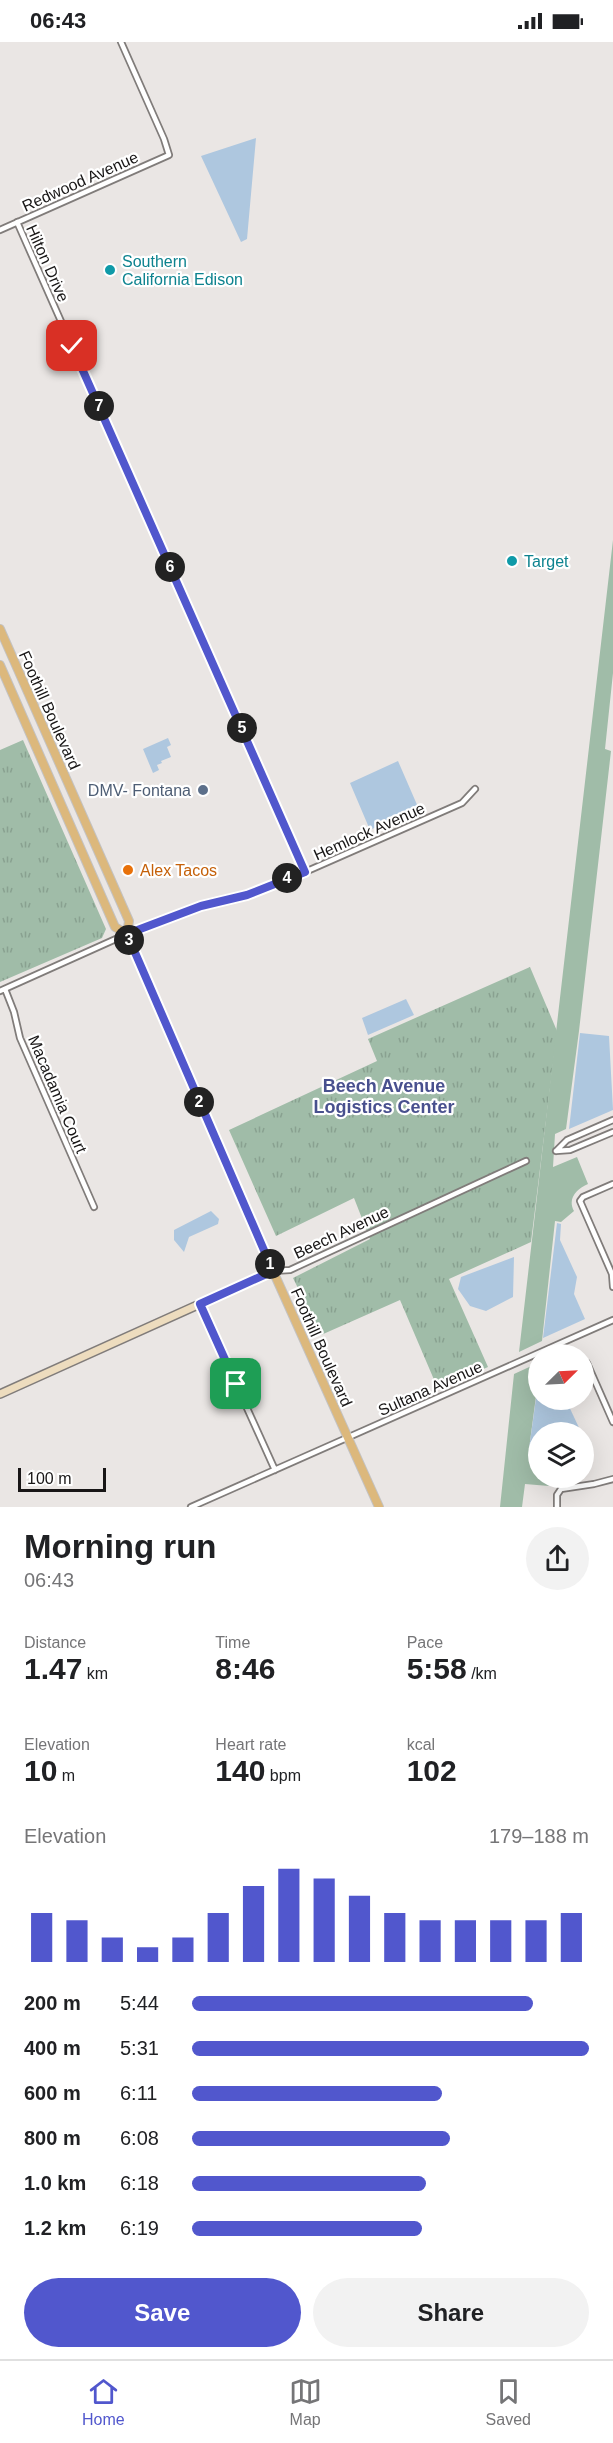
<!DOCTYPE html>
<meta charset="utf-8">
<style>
:root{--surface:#fff;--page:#f2f2f2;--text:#202124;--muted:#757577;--line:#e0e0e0;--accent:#5157cd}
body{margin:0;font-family:Helvetica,sans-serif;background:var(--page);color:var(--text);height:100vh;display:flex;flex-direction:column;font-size:22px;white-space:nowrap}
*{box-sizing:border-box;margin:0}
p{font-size:20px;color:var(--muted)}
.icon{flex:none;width:33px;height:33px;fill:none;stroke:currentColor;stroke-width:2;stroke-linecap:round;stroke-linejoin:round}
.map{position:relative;height:1465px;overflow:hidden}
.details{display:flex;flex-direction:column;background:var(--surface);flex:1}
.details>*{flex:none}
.needle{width:39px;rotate:66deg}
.tools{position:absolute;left:528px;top:1302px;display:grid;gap:12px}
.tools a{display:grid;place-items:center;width:66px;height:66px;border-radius:50%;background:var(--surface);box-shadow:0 6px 24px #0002;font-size:30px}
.scale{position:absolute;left:18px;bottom:15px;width:88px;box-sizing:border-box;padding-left:6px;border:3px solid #181616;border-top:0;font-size:16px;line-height:21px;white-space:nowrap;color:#181616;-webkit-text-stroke:4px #fff;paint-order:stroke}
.pin{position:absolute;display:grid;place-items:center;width:51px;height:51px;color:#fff;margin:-26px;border-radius:12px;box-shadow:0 3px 9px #0006}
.km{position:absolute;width:30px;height:30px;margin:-15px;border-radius:50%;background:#222;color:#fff;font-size:16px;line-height:30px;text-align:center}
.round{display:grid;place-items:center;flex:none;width:63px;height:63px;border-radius:32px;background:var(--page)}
.head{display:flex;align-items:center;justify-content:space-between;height:102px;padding:0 24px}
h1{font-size:33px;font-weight:700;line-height:45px}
.figures{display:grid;grid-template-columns:repeat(3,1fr);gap:9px;height:102px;padding:6px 24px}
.figures div{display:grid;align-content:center}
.figures b{font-size:30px;font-weight:700}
.figures small{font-size:16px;font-weight:400}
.figures p{font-size:16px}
.chart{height:168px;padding:12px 24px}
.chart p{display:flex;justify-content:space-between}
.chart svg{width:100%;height:108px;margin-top:6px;stroke:var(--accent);stroke-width:6}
.action{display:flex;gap:12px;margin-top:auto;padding:12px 24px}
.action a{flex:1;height:69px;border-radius:36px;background:var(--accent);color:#fff;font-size:24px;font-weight:700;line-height:69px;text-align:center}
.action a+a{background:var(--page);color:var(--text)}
ul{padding:0 24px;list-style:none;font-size:20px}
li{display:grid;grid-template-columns:96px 72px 1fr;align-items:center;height:45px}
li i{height:15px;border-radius:8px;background:var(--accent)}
.status{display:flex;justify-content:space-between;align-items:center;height:42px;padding:0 30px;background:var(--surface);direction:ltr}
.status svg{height:16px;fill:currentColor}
.tabs{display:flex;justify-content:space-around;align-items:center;height:84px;border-top:2px solid var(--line);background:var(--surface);font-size:16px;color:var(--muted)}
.tabs a{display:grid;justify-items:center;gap:3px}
.tabs .active{color:var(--accent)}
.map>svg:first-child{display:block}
</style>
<div class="status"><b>06:43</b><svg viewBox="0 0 49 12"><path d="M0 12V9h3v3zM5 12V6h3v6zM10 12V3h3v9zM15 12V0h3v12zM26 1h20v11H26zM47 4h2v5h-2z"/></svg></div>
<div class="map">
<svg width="613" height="1465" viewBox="0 0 613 1465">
<defs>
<pattern id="grass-tufts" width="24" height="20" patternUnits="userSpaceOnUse" patternTransform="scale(1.5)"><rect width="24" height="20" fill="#a0bca8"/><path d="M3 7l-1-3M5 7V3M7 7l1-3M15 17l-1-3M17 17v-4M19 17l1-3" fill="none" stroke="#89a190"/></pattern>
</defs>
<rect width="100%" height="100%" fill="#eae6e4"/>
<!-- grass -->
<path fill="url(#grass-tufts)" d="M 23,698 L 106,887 L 102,896 L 0,940 L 0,708 Z
M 530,925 L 557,989 L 531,1200 L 449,1237 L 488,1325 L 438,1347 L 400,1258 L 321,1293 L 293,1236 L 370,1197 L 354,1156 L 276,1194 L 229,1088 L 377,1019 L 368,997 Z"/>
<!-- park -->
<path fill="#a0bca8" d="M 613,498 L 613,631 L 605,707 L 611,709 L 579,989 L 566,1087 L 555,1092 L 553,1125 L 577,1115 L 588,1142 C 577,1147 567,1156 574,1169 L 561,1180 L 555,1179 L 542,1299 L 519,1310 Z
M 538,1321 L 538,1339 L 529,1407 L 538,1417 L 538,1436 L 558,1436 L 549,1444 L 525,1442 L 522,1465 L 500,1465 L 514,1332 Z"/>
<!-- water -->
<path fill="#aec7df" d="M 256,96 L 247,197 L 241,200 L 201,114 Z
M 168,696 L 171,703 L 167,705 L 171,715 L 161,719 L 162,721 L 157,723 L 159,728 L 153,731 L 143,707 Z
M 398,719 L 418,765 L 370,788 L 350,741 Z
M 406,957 L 414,973 L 368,993 L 362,976 Z
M 580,991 L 609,994 L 613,1068 L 569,1087 Z
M 211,1169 L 219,1177 L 218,1182 L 189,1195 L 184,1210 L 174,1198 L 174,1188 Z
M 557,1181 L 561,1182 L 560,1198 L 577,1235 L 574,1252 L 585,1277 L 543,1296 Z
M 514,1215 L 513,1255 L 486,1269 L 470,1264 L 458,1247 L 461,1235 Z
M 538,1342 L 538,1358 L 566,1358 L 581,1390 L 538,1390 L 538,1417 L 529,1407 Z"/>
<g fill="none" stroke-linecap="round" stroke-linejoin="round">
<defs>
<path id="minor" d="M 17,180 L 305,830
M 0,188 L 169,113 L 164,97 L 121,0
M 5,947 L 14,970 L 20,996 L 94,1165
M 0,949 L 127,892 L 201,864 L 247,853 L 305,830 L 462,761 L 475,747
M 556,1109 L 567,1098 L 613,1078
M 556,1109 L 570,1108 L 613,1090
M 613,1142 L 583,1155 L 580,1159 L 612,1232 L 613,1245
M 274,1229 L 290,1228 L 526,1119
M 200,1262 L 275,1428
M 587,1321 L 613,1380
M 191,1465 L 613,1278
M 557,1465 L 557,1453 L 561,1447 L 594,1442 L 613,1437"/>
<path id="secondary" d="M 0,1352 L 273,1229"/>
<path id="primary" d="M 0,587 L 129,879 L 127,892 L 273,1229 L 379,1465
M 0,623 L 115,885 L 127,892"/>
</defs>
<!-- minor casing -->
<use href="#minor" stroke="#807c7a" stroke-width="8"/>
<!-- secondary casing -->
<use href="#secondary" stroke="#807c7a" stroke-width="10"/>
<!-- primary casing -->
<use href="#primary" stroke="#c3c2c2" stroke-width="10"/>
<!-- minor -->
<use href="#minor" stroke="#fff" stroke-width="4.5"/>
<!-- secondary -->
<use href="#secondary" stroke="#eddcbe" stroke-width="7"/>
<!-- primary -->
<use href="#primary" stroke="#dcb87c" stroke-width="8"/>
</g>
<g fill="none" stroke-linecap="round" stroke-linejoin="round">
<defs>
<path id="route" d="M 72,304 L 305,830 L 247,853 L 201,864 L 127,892 L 273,1229 L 200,1262 L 236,1342"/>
</defs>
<!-- route casing -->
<use href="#route" stroke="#fff" stroke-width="12"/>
<!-- route -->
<use href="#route" stroke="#5157cd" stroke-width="8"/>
</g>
<!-- markers -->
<g fill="#0f9aa8" stroke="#fff" stroke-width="2">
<circle cx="110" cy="228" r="6"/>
<circle cx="512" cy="519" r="6"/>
</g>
<circle fill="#5c6f8a" stroke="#fff" stroke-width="2" cx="203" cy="748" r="6"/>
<circle fill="#e8710a" stroke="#fff" stroke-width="2" cx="128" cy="828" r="6"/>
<g text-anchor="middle" stroke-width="4.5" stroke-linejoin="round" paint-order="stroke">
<!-- street labels -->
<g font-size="16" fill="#181616" stroke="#fff">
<text transform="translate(80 139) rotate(-24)" y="6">Redwood Avenue</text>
<text transform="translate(48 221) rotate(66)" y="6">Hilton Drive</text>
<text transform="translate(50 668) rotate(66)" y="6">Foothill Boulevard</text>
<text transform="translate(369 789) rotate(-24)" y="6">Hemlock Avenue</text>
<text transform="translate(58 1052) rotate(67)" y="6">Macadamia Court</text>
<text transform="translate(341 1190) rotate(-25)" y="6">Beech Avenue</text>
<text transform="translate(322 1305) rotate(66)" y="6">Foothill Boulevard</text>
<text transform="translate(430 1346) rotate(-24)" y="6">Sultana Avenue</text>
</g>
<!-- culture labels -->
<g font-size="16" fill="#0d838f" stroke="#fff" text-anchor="start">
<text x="122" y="225">Southern<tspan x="122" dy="18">California Edison</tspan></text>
<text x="524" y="525">Target</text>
</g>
<!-- service labels -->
<g font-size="16" fill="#4e5e75" stroke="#fff" text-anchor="end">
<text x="191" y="754">DMV- Fontana</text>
</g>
<!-- food labels -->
<g font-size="16" fill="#c56008" stroke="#fff" text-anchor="start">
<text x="140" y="834">Alex Tacos</text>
</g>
<!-- neighbourhood labels -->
<g font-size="18" font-weight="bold" fill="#48508e" stroke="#fff">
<text x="384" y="1050">Beech Avenue<tspan x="384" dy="21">Logistics Center</tspan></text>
</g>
</g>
</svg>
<div class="tools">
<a><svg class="needle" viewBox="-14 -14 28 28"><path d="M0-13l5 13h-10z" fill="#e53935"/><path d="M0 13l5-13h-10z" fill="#757577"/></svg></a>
<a><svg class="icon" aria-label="layers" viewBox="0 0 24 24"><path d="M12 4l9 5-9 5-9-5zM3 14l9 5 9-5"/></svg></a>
</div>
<div class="scale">100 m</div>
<div class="pin" style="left:236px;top:1342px;background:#1e9e55"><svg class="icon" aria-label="arrive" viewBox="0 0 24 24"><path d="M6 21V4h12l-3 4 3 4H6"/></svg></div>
<div class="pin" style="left:72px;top:304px;background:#d93025"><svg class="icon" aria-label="check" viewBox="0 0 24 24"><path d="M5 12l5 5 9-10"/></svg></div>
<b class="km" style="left:270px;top:1222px">1</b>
<b class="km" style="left:199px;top:1060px">2</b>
<b class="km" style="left:129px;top:898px">3</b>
<b class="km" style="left:287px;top:836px">4</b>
<b class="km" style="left:242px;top:686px">5</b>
<b class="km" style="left:170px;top:525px">6</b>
<b class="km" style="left:99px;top:364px">7</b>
</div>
<section class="details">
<div class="head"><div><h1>Morning run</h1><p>06:43</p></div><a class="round"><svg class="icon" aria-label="share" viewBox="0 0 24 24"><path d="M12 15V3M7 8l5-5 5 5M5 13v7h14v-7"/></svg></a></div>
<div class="figures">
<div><p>Distance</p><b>1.47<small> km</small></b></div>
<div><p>Time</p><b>8:46</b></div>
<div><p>Pace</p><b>5:58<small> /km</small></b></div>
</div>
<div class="figures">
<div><p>Elevation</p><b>10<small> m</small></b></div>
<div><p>Heart rate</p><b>140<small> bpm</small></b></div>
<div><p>kcal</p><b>102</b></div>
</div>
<div class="chart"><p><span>Elevation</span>179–188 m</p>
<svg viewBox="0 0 160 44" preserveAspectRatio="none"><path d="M5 44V24M15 44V27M25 44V34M35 44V38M45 44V34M55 44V24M65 44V13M75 44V6M85 44V10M95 44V17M105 44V24M115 44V27M125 44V27M135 44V27M145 44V27M155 44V24"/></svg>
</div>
<ul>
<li><b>200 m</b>5:44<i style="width:86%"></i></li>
<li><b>400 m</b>5:31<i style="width:100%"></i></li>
<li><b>600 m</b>6:11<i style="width:63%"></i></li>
<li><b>800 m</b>6:08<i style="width:65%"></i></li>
<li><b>1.0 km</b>6:18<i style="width:59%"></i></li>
<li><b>1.2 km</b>6:19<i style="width:58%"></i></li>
</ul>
<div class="action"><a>Save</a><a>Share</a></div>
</section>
<nav class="tabs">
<a class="active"><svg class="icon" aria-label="home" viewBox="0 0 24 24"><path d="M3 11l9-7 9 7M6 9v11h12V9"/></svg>Home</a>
<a><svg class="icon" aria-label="map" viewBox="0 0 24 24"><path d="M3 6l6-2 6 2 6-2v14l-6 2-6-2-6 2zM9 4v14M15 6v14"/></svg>Map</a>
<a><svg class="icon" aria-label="saved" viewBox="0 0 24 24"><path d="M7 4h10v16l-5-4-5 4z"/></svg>Saved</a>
</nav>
